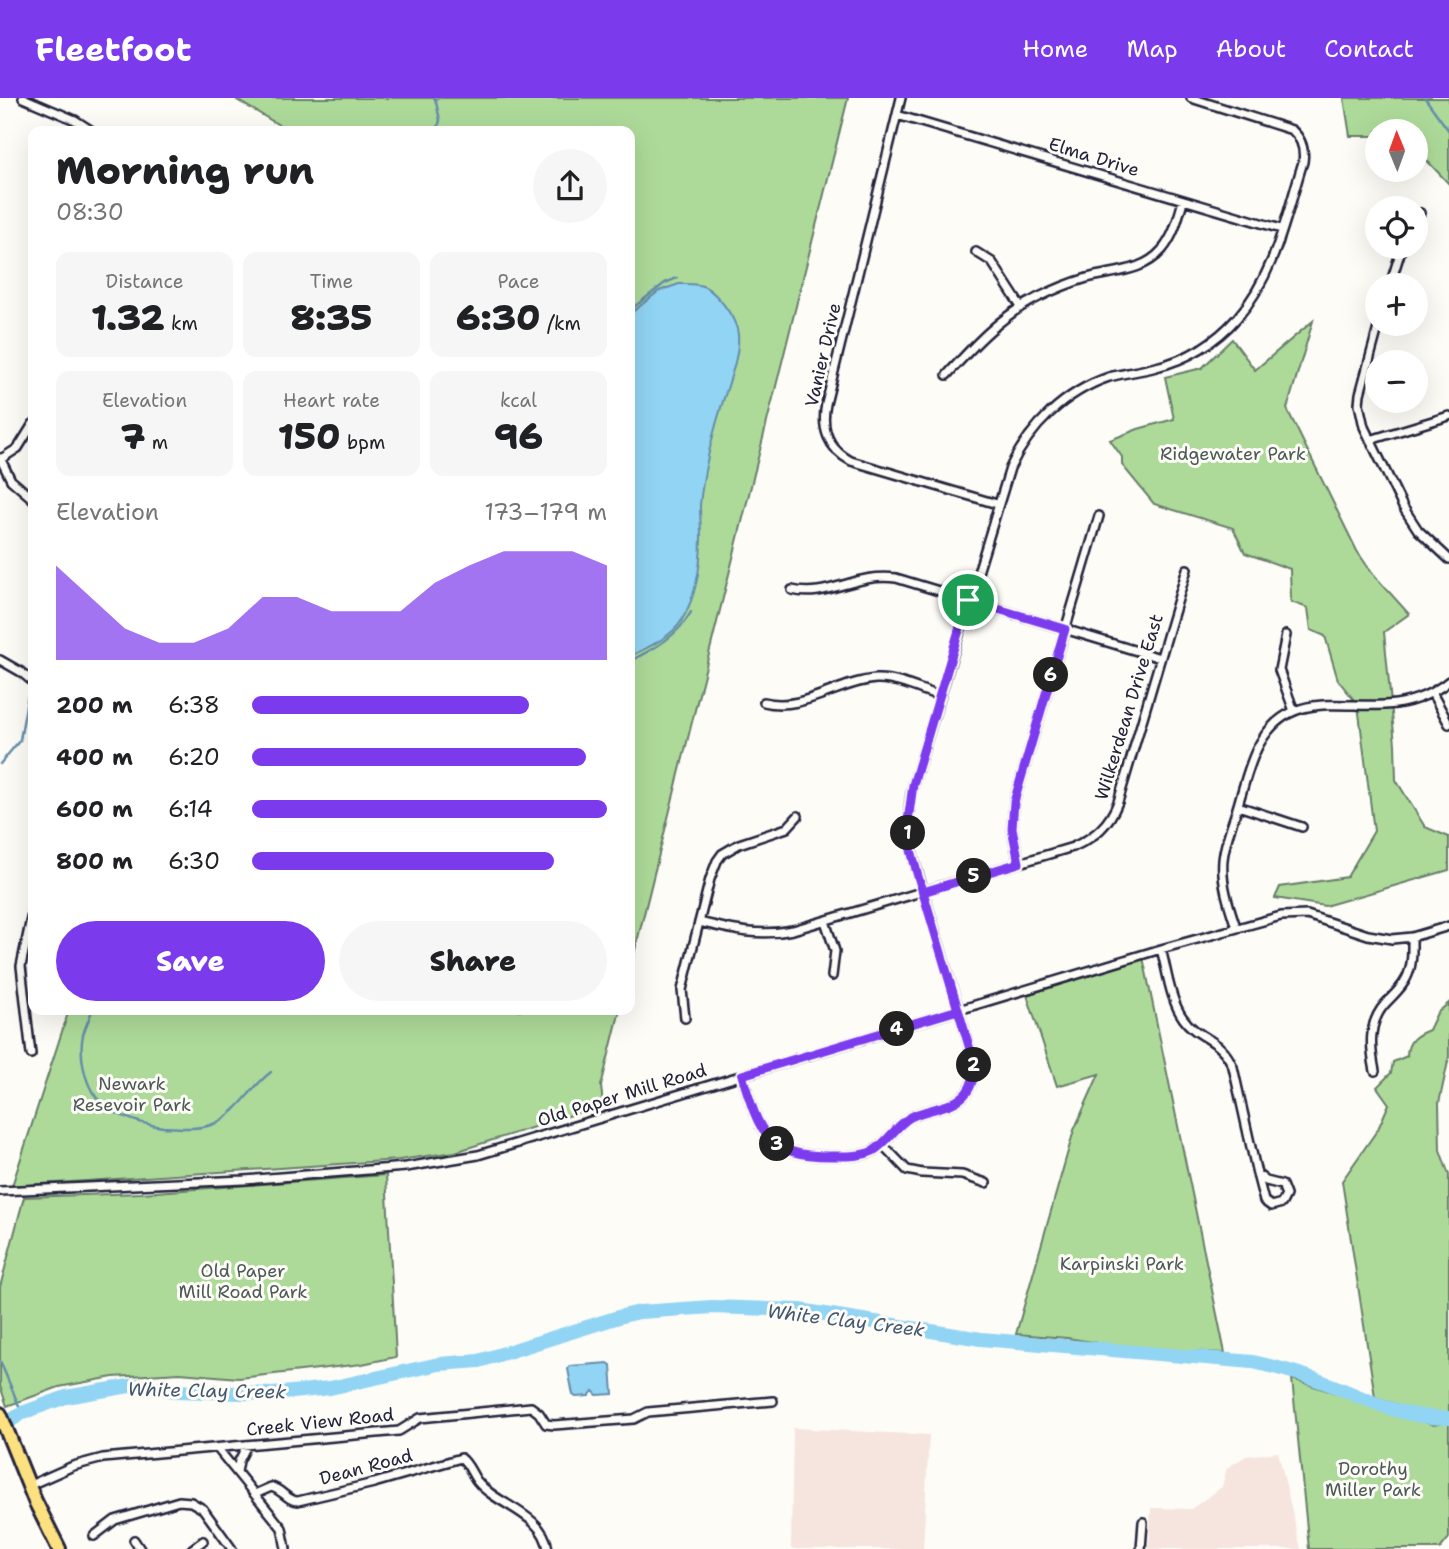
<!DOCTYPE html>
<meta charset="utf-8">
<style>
:root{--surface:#fff;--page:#f6f6f6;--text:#202124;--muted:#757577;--accent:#7c3aed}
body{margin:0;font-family:"Shantell Sans",sans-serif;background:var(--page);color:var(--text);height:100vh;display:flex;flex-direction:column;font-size:26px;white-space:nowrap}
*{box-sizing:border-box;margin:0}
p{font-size:23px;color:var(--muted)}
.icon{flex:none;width:38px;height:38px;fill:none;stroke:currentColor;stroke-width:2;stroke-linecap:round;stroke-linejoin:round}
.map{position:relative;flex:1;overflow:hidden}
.sheet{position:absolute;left:28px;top:28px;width:607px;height:889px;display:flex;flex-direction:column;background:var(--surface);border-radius:14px;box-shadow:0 7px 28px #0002}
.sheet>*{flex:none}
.needle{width:46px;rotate:359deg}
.fabs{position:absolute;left:1365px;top:21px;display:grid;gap:14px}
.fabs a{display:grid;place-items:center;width:63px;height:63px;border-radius:50%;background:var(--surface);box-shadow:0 7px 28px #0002;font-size:35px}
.pin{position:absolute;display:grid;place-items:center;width:60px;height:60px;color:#fff;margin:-30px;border:4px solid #fff;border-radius:50%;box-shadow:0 2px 7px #0007}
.km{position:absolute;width:35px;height:35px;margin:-18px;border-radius:50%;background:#222;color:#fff;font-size:19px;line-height:35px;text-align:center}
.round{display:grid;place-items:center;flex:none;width:74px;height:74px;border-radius:37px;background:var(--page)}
.summary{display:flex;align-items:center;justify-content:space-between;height:119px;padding:0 28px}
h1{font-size:38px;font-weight:800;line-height:52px}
.metrics{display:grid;grid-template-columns:repeat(3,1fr);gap:10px;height:119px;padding:7px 28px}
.metrics div{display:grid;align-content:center;border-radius:14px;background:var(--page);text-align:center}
.metrics b{font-size:35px;font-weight:800}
.metrics small{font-size:19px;font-weight:400}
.metrics p{font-size:19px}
.chart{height:196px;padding:14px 28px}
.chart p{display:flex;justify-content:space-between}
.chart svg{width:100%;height:126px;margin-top:7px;fill:var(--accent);opacity:.7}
.action{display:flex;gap:14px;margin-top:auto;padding:14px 28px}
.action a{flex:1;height:80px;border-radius:42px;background:var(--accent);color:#fff;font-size:28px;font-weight:800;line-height:80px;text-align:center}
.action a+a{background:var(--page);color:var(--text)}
ul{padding:0 28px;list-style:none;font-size:23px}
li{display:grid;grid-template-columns:112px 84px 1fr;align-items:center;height:52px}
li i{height:18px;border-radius:9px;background:var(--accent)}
header{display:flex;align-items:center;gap:42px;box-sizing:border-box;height:98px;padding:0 35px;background:var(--accent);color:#fff}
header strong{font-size:33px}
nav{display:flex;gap:38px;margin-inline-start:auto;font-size:24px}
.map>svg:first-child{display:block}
</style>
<header>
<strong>Fleetfoot</strong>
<nav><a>Home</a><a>Map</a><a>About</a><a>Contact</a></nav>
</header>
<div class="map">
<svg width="1449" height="1451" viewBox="0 0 1449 1451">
<rect width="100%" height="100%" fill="#fdfcf7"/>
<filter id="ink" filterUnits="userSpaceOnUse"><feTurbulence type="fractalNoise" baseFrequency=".0143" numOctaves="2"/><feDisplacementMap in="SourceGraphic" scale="14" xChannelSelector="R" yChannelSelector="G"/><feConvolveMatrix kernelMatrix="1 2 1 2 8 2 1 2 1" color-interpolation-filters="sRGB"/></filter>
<g filter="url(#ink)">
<!-- built -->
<path fill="#f6e4de" d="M 793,1330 L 929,1337 L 923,1451 L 791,1451 Z
M 1278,1354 L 1301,1451 L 1149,1451 L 1151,1410 L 1191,1411 L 1222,1389 L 1227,1370 L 1246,1358 Z"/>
<!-- green -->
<path fill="#adda99" stroke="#687e6a" stroke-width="2" d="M 238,0 L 848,0 L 630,872 L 630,33 L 289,33 L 237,2 Z
M 1344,0 L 1449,0 L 1449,86 L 1416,51 L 1416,33 L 1377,33 L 1377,38 L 1350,38 Z
M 1313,223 L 1287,311 L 1357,453 L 1372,475 L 1409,516 L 1384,534 L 1395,646 L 1396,682 L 1425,729 L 1449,739 L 1449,772 L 1325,808 L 1275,800 L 1280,789 L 1347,779 L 1374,733 L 1358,607 L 1338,582 L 1325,538 L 1311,532 L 1308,510 L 1291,504 L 1290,471 L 1245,455 L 1233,430 L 1154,406 L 1122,367 L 1122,359 L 1110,342 L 1138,331 L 1174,321 L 1165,279 L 1202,270 L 1232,241 L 1255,272 Z
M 1143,859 L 1225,1255 L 1130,1250 L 1067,1240 L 1016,1236 L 1074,1032 L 1099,976 L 1057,988 L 1027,897 Z
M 1449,905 L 1449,959 L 1439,1005 L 1440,1052 L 1449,1077 L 1449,1314 L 1435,1320 L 1375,1299 L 1342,1083 L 1378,1031 L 1389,1006 L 1377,989 L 1391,975 L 1393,964 L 1407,958 C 1407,943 1416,937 1429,932 L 1437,915 Z
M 69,912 L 620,912 L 601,988 L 603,1007 L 455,1054 L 399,1062 L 12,1088 Z
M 386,1077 L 396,1259 L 362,1266 L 239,1280 L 180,1275 L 113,1279 L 59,1289 L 7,1308 L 0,1288 L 0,1189 L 24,1099 L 142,1095 Z
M 1292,1281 L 1434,1327 L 1449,1324 L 1449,1440 L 1440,1451 L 1309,1451 Z"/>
<!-- water -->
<path fill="#91d4f3" stroke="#658da9" stroke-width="2" d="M 679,186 C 688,186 697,185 705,189 C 718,196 733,217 737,231 C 743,253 726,291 720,313 C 711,343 703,376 700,407 C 700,418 701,429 701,439 C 701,467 696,498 682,522 C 672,539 647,550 630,558 L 630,216 L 659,193 Z
M 608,1265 L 611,1267 L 613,1296 L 597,1297 L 593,1293 L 589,1298 L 576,1299 L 573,1297 L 568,1271 L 570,1268 Z"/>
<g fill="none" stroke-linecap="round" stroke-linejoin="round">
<!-- stream -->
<path stroke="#658da9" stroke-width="2.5" d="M 435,0 L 440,22 L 437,33
M 1425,0 L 1449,33
M 630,212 L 665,185 L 677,180
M 630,563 C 654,551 678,538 691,514
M 0,666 L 20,642 L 28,597
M 92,912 C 90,920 85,929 83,937 C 79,955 84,984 96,999 C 110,1017 141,1026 163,1029 C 180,1030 201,1032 216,1025 C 240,1013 251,989 271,974
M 0,1263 L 22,1315"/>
<!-- river -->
<path stroke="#91d4f3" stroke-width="14" d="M 0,1330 L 22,1315 L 66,1299 L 135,1287 L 176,1293 L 273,1296 L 330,1290 L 439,1266 L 479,1263 L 622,1218 L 640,1214 L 712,1209 L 800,1212 L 981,1241 L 1253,1264 C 1280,1270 1305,1277 1331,1287 C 1371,1303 1405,1321 1449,1320"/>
<defs>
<path id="street" d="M 23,0 L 75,22 L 92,33
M 901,0 L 826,306 C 821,330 828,351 851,363 L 997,406
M 897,17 L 1281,131
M 1416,120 L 1420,115
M 976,154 L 992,164 L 1021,209
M 1390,187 L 1402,149
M 1379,226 L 1360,296 L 1359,306 L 1364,329 L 1403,409 L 1418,432 L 1449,461
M 947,277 C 974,247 1001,218 1037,200 C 1053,192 1070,185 1087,180 C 1114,173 1143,174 1162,152 C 1174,138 1178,120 1183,103
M 1370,342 L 1449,318
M 0,360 L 11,382 L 33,401
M 1,361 L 18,350 L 33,326
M 792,492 C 827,501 857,474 896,480 L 1160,560
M 1286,537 L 1279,572 L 1294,613
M 0,562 L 21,574 L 33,584
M 1432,595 L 1449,626
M 764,604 C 802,614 838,584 876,581 C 897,580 920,592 940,598
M 1238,708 L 1302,729
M 1019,765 L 1012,730 L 1014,704 L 1099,418
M 825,823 L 835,853 L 832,878
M 699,824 C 732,832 759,839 793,832 L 1073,749 C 1095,739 1109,727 1118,704 L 1187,471
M 1236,829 C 1229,808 1221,785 1223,762 C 1225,741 1235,720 1240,700 C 1246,681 1250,662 1260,645 C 1292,589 1346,613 1396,606 C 1415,603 1434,595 1449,583
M 1161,851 C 1167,872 1170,902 1183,920 C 1198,942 1221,939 1233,969 L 1257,1076 L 1264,1103 L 1271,1108 L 1282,1105 L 1286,1097 L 1282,1087 L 1266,1083 L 1257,1076
M 685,920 L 682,892 L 710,781 L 717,763 L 722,756 L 739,746 L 787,730 L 798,718
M 31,956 L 21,868 L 33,811
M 1375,973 C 1370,949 1368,925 1385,906 C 1392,898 1401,891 1406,881 C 1413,868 1412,853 1412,839
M 742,977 C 759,1033 765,1058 830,1058 C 844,1058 860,1059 873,1053 C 887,1045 895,1029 909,1020 C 927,1009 953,1012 967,994 C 975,983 975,971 972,958 L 914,762 C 907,736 907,713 913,687 L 1010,370 C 1030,328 1065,294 1109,279 C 1125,275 1141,273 1156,269 C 1187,262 1216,244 1237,220 C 1275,177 1286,118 1303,64 C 1305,51 1302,41 1292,32 L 1191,0
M 882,1046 L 907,1072 L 922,1075 L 962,1077 L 986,1085
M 0,1093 L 244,1082 L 406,1069 L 478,1057 L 1161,851 L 1281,818 L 1307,817 L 1368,837 L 1392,841 L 1412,839 L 1449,828
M 217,1350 L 282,1430 L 286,1451
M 237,1374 L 239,1363 L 247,1347
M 28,1388 L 73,1368 L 103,1360 L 399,1333 L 420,1320 L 531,1309 L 539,1315 L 546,1326 L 554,1327 L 634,1321 L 648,1314 L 773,1303
M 255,1396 L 271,1389 C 282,1391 287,1403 298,1403 L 374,1385 L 461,1360 C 469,1366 471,1375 477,1383 C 497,1408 543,1415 548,1451
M 94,1438 L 115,1422 L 179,1403 L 191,1404 L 203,1411 L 232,1451
M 134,1442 L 140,1451
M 192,1451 L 203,1443
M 1141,1451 L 1143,1424"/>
<path id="primary" d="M 0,1316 L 35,1403 L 59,1451"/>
</defs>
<!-- street casing -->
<use href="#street" stroke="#22223b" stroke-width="12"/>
<!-- primary casing -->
<use href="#primary" stroke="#22223b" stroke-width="18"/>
<!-- street -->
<use href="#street" stroke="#fdfcf7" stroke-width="7"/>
<!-- primary -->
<use href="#primary" stroke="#fde080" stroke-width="12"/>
</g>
</g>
<g fill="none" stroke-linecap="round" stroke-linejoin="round" filter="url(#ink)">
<defs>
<path id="route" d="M 968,502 L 913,687 L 908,723 L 910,748 L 917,775 L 972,958 C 975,971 975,983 967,994 C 953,1012 927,1009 909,1020 C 895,1029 887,1045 873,1053 C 860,1059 844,1058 830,1058 C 765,1058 759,1033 742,977 L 958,912 L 923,794 L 1019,765 L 1012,730 L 1014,704 L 1065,531 L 968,502"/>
</defs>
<!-- route casing -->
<use href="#route" stroke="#fff" stroke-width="14"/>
<!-- route -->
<use href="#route" stroke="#7c3aed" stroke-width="9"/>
</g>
<g text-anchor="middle" stroke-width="6" stroke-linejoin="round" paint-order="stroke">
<!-- street labels -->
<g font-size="18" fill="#22223b" stroke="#fdfcf7">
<text transform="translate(1094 59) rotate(17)" y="6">Elma Drive</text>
<text transform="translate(823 257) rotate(-77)" y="6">Vanier Drive</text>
<text transform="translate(1129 609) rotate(-73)" y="6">Wilkerdean Drive East</text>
<text transform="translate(622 997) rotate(-17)" y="6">Old Paper Mill Road</text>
<text transform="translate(320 1324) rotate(-6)" y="6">Creek View Road</text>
<text transform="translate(366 1369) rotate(-15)" y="6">Dean Road</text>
</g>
<!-- park labels -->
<g font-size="18" fill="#4c5957" stroke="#fdfcf7">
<text x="1233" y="362">Ridgewater Park</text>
<text x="132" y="992">Newark<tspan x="132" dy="21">Resevoir Park</tspan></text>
<text x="1122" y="1172">Karpinski Park</text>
<text x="243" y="1179">Old Paper<tspan x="243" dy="21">Mill Road Park</tspan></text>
<text x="1373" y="1377">Dorothy<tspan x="1373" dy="21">Miller Park</tspan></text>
</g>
<!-- water labels -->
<g font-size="19" font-style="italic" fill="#435772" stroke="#fdfcf7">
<text transform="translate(846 1222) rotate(7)" y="7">White Clay Creek</text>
<text transform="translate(207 1292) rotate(1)" y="7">White Clay Creek</text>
</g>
</g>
</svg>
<div class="fabs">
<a><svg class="needle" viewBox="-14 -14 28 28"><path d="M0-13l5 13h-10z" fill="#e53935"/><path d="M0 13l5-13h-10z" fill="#757577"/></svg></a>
<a><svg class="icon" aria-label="locate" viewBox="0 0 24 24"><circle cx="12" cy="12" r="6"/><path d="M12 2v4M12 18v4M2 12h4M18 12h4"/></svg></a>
<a>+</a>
<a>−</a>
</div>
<div class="pin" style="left:968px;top:502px;background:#1e9e55"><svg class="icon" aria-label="arrive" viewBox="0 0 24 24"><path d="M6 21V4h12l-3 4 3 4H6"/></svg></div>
<b class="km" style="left:908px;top:735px">1</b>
<b class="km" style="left:974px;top:967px">2</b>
<b class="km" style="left:777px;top:1046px">3</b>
<b class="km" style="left:897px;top:931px">4</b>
<b class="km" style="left:974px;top:778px">5</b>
<b class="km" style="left:1051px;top:577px">6</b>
<section class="sheet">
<div class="summary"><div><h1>Morning run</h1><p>08:30</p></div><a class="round"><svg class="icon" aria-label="share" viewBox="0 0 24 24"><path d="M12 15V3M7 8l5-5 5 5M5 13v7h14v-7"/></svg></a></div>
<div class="metrics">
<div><p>Distance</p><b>1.32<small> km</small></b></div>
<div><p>Time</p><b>8:35</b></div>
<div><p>Pace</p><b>6:30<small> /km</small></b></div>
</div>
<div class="metrics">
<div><p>Elevation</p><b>7<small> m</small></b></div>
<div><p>Heart rate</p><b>150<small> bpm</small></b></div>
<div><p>kcal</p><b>96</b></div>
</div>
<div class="chart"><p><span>Elevation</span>173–179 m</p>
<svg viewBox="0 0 160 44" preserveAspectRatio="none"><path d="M0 44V11L10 22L20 33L30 38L40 38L50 33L60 22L70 22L80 27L90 27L100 27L110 17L120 11L130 6L140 6L150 6L160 11V44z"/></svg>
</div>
<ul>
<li><b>200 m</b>6:38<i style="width:78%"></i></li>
<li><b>400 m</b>6:20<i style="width:94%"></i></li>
<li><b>600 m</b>6:14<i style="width:100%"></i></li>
<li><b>800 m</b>6:30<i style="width:85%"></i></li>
</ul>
<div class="action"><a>Save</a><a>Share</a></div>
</section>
</div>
